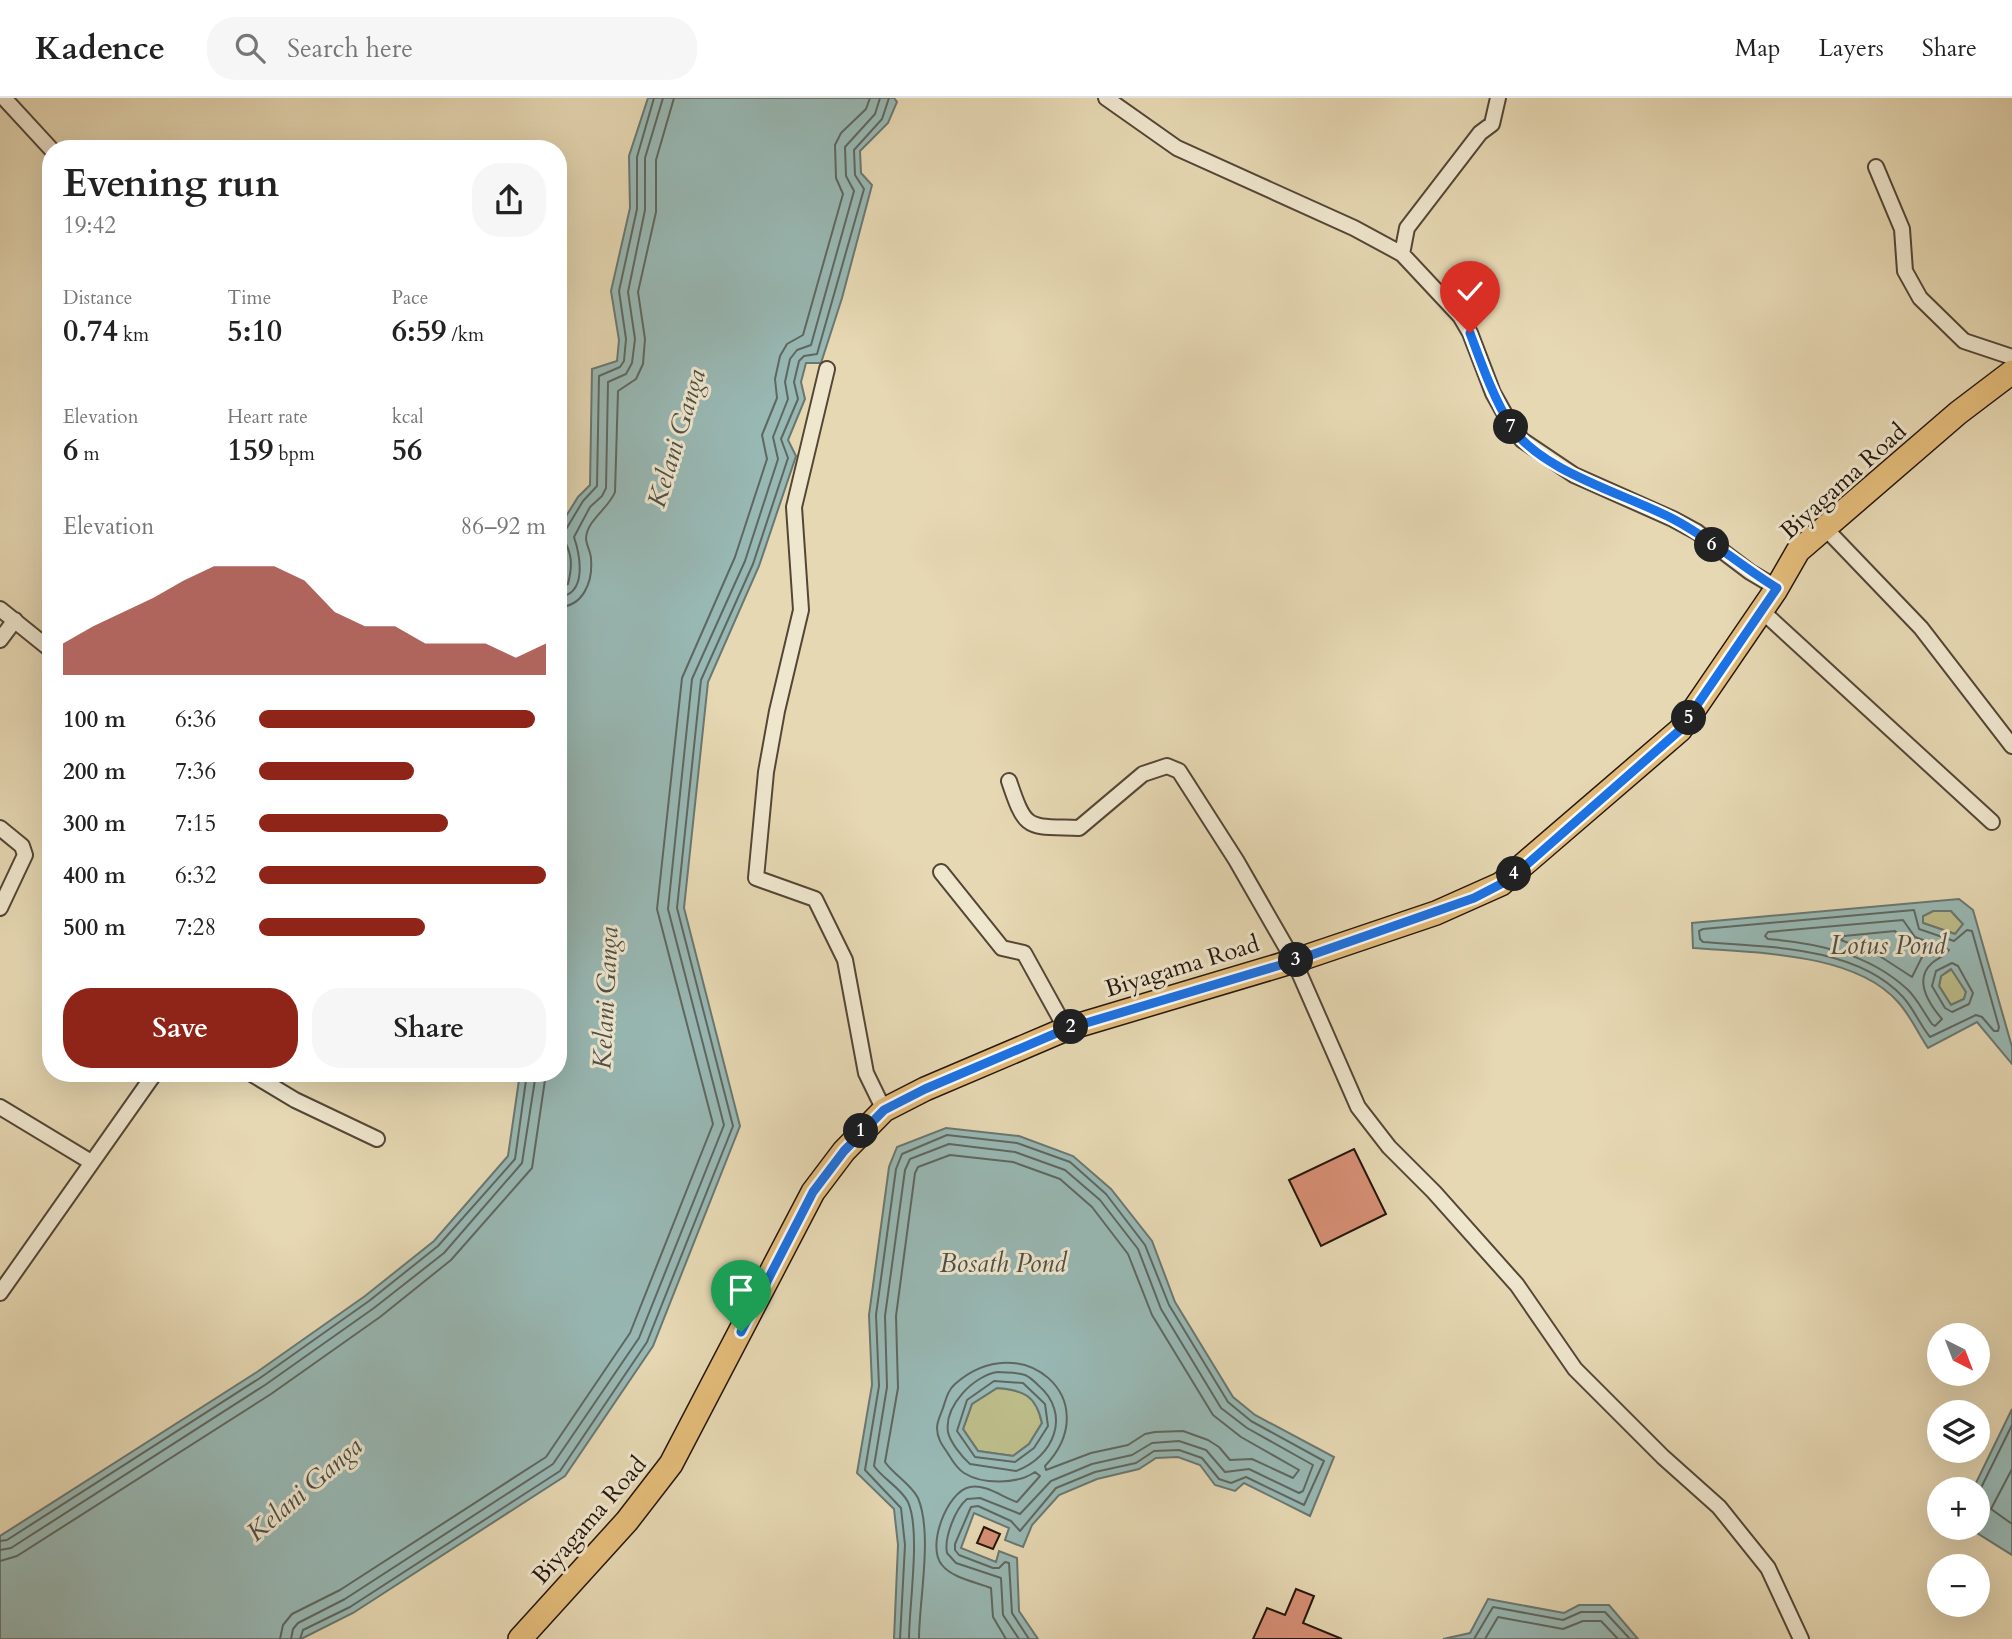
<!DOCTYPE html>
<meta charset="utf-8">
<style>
:root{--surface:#fff;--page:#f6f6f6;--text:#222;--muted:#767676;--line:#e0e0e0;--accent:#8f2418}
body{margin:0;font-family:Cardo,serif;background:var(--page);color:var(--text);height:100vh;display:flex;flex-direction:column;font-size:26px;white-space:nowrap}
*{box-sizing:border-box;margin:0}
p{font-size:23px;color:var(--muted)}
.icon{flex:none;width:38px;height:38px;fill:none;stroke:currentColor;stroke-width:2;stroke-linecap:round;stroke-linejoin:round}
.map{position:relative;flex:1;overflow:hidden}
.side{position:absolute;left:42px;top:42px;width:525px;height:942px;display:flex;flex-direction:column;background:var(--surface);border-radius:28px;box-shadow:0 7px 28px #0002}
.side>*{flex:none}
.needle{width:46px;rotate:138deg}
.buttons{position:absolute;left:1927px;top:1225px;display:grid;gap:14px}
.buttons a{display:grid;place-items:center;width:63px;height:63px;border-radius:50%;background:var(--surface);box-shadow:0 7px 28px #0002;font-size:35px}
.pin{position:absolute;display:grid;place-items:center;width:60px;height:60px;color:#fff;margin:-72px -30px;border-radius:50% 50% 50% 0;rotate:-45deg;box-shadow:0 0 7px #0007}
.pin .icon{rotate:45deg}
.km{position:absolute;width:35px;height:35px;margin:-18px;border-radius:50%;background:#222;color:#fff;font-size:19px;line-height:35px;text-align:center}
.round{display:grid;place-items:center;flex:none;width:74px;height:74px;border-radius:28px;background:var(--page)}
.overview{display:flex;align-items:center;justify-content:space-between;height:119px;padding:0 21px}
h1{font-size:38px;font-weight:700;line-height:52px}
.figures{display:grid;grid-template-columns:repeat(3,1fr);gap:10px;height:119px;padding:7px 21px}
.figures div{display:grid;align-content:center}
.figures b{font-size:30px;font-weight:700}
.figures small{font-size:19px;font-weight:400}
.figures p{font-size:19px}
.chart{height:196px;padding:14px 21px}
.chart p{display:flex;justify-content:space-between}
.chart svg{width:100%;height:126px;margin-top:7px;fill:var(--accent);opacity:.7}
.primary-button{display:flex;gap:14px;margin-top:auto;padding:14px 21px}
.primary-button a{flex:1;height:80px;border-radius:28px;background:var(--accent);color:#fff;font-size:28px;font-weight:700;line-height:80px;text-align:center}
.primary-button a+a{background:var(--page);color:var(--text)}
ul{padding:0 21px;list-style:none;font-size:23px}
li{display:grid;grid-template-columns:112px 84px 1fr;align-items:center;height:52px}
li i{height:18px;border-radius:9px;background:var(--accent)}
header{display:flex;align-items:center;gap:42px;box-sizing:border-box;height:98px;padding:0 35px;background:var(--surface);border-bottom:2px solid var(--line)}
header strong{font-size:33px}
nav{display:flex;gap:38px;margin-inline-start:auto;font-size:24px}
.search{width:490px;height:63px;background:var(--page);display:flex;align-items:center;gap:18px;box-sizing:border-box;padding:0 24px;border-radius:28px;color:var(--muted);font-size:26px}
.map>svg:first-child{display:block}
</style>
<header>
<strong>Kadence</strong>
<div class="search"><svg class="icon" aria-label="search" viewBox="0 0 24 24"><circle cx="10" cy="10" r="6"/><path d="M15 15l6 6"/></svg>Search here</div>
<nav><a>Map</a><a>Layers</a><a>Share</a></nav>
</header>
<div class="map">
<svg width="2012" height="1541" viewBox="0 0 2012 1541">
<rect width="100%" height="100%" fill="#e6d8b3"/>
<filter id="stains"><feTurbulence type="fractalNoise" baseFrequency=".00286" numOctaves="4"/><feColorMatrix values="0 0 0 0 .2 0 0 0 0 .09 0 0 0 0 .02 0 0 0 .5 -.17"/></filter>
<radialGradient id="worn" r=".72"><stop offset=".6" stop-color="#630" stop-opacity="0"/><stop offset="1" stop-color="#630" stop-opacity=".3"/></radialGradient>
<!-- green -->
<path fill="#bcbc88" stroke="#70694a" stroke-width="2" d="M 1933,813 L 1951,813 L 1963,826 L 1955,836 L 1923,825 L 1923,818 Z
M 1952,871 L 1966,894 L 1964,901 L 1951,907 L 1939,888 L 1941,878 Z
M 997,1290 C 1024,1292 1036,1297 1042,1325 L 1029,1346 L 1013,1358 L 978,1353 L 963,1331 L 972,1306 Z"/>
<!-- water -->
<path fill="#98b8b4" stroke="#6a7771" stroke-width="2" fill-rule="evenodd" d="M 648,0 L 894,0 L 897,4 L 888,25 L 860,53 L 861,75 L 872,87 L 842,200 L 821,265 L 806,265 L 801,284 L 805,301 L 788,342 L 796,358 L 759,468 L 708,584 L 684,810 L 740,1028 L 653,1248 L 565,1378 L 353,1515 L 301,1541 L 0,1541 L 0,1438 L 257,1274 L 365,1198 L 434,1143 L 508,1058 L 520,975 L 558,975 L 558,496 L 565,463 L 558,431 L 578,399 L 590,387 L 592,271 L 617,263 L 619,242 L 611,193 L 630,110 L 629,58 Z
M 1959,801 L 1973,812 L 2012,949 L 2012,966 L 1977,924 L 1928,950 C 1918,935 1910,917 1898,904 C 1854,854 1754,855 1693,850 L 1692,825 ZM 1933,813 L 1951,813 L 1963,826 L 1955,836 L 1923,825 L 1923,818 ZM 1951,871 L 1966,894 L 1964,901 L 1951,907 L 1939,888 L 1941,878 Z
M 946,1030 L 1019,1038 L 1073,1058 L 1111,1091 L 1152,1143 L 1175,1204 L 1233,1299 L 1255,1317 L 1334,1359 L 1310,1418 L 1244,1385 L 1235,1393 L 1215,1387 L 1200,1367 L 1178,1359 L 1156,1360 L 1139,1371 L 1097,1381 L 1059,1397 L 1032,1427 L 1023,1449 L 1005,1442 L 1009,1430 L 974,1415 L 961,1450 L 996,1464 L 999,1453 L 1017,1460 L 1019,1513 L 1038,1541 L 894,1541 L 898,1447 L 894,1411 L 857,1375 L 872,1287 L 869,1217 L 889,1069 L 897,1049 ZM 997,1290 C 1023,1292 1036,1297 1042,1325 L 1029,1346 L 1013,1358 L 978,1353 L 963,1331 L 972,1306 Z
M 2012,1311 L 2012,1457 L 1969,1430 L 1978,1430 L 1978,1391 L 1973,1391 Z
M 1488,1501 L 1564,1515 L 1579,1507 L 1609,1507 L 1638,1541 L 1443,1541 L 1470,1535 Z"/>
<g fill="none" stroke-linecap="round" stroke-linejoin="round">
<!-- shore -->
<path stroke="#5e6760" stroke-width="2" d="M 558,490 L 568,486 C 573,466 572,455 562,438 L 583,403 L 597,388 L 599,278 L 620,269 L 624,263 L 626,241 L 619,193 L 637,111 L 637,59 L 654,0
M 558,499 C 588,497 580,457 574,439 L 590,409 L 602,398 L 606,390 L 608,284 L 626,276 L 632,265 L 635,241 L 628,194 L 645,112 L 645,60 L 663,0
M 558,509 C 583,509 593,484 591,461 C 591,454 586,447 586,440 C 587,422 609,410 615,394 L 618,293 L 636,281 L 643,266 L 645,241 L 638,194 L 656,114 L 656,62 L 674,0
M 1914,812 L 1919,831 L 1954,843 L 1967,832 L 1972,833 L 1999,929 L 1998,933 L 1994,933 L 1982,919 L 1976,917 L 1930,939 C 1920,927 1914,911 1903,899 C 1856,848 1766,849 1703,844 L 1700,841 L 1699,833 L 1703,831 Z
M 1903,822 L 1915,839 L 1949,852 C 1945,858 1938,860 1932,865 C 1913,882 1930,907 1942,921 L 1935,928 L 1932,926 C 1924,915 1917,900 1907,891 C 1869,856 1818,845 1768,841 L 1765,838 L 1768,834 Z
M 1895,833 L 1907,846 L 1924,855 L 1912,879 L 1878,857 L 1841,842 L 1844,838 Z
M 1952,865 L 1958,868 L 1973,895 L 1969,906 L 1952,914 L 1945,910 L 1932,888 L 1936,873 Z
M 998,1274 C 1006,1275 1017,1274 1025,1277 C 1030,1279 1034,1283 1038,1287 C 1072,1316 1054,1359 1016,1373 L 970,1366 C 962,1359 950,1344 948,1334 C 944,1308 974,1277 998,1274 Z
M 994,1283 L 1023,1285 L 1045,1306 L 1048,1328 L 1034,1350 L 1015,1364 L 975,1359 L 957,1333 L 967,1302 Z
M 2012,1371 L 1991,1411 L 2012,1426
M 1978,1396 L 2012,1327
M 0,1443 L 7,1442 L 260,1280 L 369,1203 L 438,1148 L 515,1061 L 527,975
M 0,1452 L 11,1450 L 265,1287 L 374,1210 L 444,1155 L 522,1065 L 536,975
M 0,1463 L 17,1458 L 271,1296 L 380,1219 L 451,1162 L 532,1070 L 546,975
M 280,1541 L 283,1527 L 292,1516 L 340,1492 L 546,1359 L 630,1235 L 713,1026 L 657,811 L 682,580 L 735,459 L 767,361 L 762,337 L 777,300 L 775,281 L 780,258 L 787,246 L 803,237 L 843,96 L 836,80 L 835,47 L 841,35 L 866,11 L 870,0
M 291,1541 L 293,1531 L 298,1525 L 345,1501 L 553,1366 L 639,1240 L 724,1027 L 668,811 L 692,581 L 745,463 L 778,361 L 773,339 L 788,301 L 785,284 L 790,261 L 797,252 L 811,247 L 854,93 L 846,78 L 845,49 L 875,16 L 880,0
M 300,1541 L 303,1532 L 350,1509 L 560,1373 L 647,1244 L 733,1028 L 677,810 L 701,582 L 753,466 L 788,360 L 781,341 L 798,301 L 794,284 L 799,263 L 804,258 L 817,256 L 864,91 L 855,77 L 854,52 L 882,21 L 889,0
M 900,1541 L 905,1447 L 901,1410 L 865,1372 L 879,1288 L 876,1217 L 896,1071 L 902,1056 L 947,1037 L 1017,1045 L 1070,1064 L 1106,1096 L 1145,1147 L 1169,1207 L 1228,1304 L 1251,1323 L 1324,1363 L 1304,1407 L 1246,1379 L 1231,1385 L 1219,1381 L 1202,1360 L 1179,1352 L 1154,1353 L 1136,1365 L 1095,1374 L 1056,1390 L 1020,1433 L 1011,1423 L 978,1408 L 971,1409 L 955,1446 L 955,1452 L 959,1457 L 993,1470 L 999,1470 L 1005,1464 L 1009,1465 L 1012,1515 L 1029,1541
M 909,1541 C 909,1507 921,1433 908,1404 C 901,1390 883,1381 874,1368 L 887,1289 L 885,1218 L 905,1072 L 910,1061 L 949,1046 L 1015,1054 L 1065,1072 L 1100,1102 L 1138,1151 L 1161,1211 L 1221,1310 L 1247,1330 L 1313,1367 L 1303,1393 L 1299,1395 L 1249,1371 L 1225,1374 L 1206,1352 L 1179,1343 L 1152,1345 L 1132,1357 L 1092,1366 L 1051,1383 L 1020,1416 L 980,1400 L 967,1401 C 955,1411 944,1440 947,1455 L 956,1465 L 1001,1480 L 1003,1517 L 1019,1541
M 919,1541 C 919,1502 933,1436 918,1400 C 911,1386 894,1377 885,1364 L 898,1290 L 896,1218 L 915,1075 L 918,1069 L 950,1057 L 1013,1064 L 1060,1081 L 1092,1109 L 1128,1156 L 1152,1217 L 1213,1317 L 1241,1339 L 1299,1372 L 1293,1380 L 1252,1361 L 1230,1362 L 1219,1349 L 1208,1342 L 1183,1333 L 1155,1334 L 1145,1336 L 1128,1347 L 1091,1355 L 1046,1372 L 1045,1368 C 1108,1302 1021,1227 955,1286 C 948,1292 946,1301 943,1310 C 941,1316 937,1323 937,1330 C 937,1340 942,1347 947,1354 C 952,1362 956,1370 964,1375 C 983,1387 1018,1386 1035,1374 L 1040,1378 L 1017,1404 C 1002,1399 986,1386 970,1389 C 947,1393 926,1449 942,1467 C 952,1480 976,1484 991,1490 L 993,1519 L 1006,1541
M 1474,1541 L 1493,1509 L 1563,1522 L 1581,1514 L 1605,1514 L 1630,1541
M 1485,1541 L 1498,1519 L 1563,1531 L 1583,1523 L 1601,1523 L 1618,1541"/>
</g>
<!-- building -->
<path fill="#d78f75" stroke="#24160d" stroke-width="2" d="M 1354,1051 L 1386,1116 L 1321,1148 L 1289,1082 Z
M 984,1429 L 1000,1436 L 993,1451 L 977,1445 Z
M 1296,1491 L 1314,1498 L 1303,1525 L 1342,1541 L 1253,1541 L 1267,1510 L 1285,1517 Z"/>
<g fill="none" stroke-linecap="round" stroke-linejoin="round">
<defs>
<path id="minor" d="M 4,0 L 51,51
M 1106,0 L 1177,50 L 1354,130 L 1402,156 L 1460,218 L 1470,235 L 1493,295 L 1512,329 L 1522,342 L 1574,377 L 1673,421 L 1697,434 L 1750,474 L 1777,490
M 1876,69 L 1902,131 L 1905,173 L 1920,200 L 1964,243 L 2012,259
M 1402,156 L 1407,130 L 1480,35 L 1492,26 L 1498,0
M 827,271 L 794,409 L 801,512 L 777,613 L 766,674 L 756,780 L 815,801 L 845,862 L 866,975 L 884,1012
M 1825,430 L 1921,530 L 2012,648
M 0,511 L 51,552
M 1762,513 L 1992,724
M 0,542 L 15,522
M 1009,683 C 1026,734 1027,728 1079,730 L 1143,676 L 1167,668 L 1179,673 L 1236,762 L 1294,863 L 1358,1009 L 1389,1049 L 1434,1094 L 1517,1187 L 1575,1271 L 1663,1359 L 1719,1409 L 1768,1470 L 1801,1541
M 0,730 L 22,748 L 25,757 L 0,810
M 941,774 L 1002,850 L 1024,855 L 1066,931
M 250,975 L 295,1002 L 377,1041
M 0,1009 L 91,1064
M 0,1195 L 155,975"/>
<path id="primary" d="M 520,1541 L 627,1423 L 671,1366 L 813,1094 L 844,1053 L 884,1012 L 925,991 L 1066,931 L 1294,863 L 1436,815 L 1501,786 L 1680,632 L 1775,493 L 1798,453 L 1958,315 L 2012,274"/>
</defs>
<!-- minor casing -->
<use href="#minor" stroke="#544636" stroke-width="18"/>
<!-- primary casing -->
<use href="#primary" stroke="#24160d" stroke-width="26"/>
<!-- minor -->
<use href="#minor" stroke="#efe6ce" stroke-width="14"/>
<!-- primary -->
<use href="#primary" stroke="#e3bc7a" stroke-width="23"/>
</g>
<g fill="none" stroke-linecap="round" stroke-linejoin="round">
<defs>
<path id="route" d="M 741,1234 L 813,1094 L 844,1053 L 884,1012 L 925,991 L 1066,931 L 1294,863 L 1474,800 L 1501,786 L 1525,768 L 1680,632 L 1777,490 C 1742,469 1711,441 1675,422 C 1629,397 1540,374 1511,328 C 1493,299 1482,267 1470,235"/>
</defs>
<!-- route casing -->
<use href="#route" stroke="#fff" stroke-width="14"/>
<!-- route -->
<use href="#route" stroke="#1a73e8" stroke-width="9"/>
</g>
<g text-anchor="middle" stroke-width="6" stroke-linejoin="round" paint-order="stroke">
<!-- street labels -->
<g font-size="24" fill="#24160d" stroke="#efe6ce">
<text transform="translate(1843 383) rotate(-42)" y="8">Biyagama Road</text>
<text transform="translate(1182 868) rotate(-17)" y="8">Biyagama Road</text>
<text transform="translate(589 1422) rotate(-49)" y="8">Biyagama Road</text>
</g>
<!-- water labels -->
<g font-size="26" font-style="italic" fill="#4d4f47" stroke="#efe6ce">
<text transform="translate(676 340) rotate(-73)" y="9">Kelani Ganga</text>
<text x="1888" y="856">Lotus Pond</text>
<text transform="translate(605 900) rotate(-87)" y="9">Kelani Ganga</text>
<text x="1003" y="1174">Bosath Pond</text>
<text transform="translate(304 1391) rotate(-41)" y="9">Kelani Ganga</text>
</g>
</g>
<rect width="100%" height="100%" filter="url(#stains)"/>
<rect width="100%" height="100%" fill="url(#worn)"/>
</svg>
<div class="buttons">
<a><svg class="needle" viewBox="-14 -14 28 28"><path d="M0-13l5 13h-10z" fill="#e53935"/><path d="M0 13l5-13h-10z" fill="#767676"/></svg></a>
<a><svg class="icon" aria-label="layers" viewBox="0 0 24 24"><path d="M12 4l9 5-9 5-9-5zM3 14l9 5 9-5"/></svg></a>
<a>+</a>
<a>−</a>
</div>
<div class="pin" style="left:741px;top:1234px;background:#1e9e55"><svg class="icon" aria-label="arrive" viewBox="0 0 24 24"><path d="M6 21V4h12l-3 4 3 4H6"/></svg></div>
<div class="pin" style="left:1470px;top:235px;background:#d93025"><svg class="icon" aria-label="check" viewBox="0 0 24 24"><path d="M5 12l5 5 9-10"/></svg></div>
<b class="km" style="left:861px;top:1033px">1</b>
<b class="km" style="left:1071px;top:929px">2</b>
<b class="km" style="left:1296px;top:862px">3</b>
<b class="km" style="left:1514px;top:776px">4</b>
<b class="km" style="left:1689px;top:620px">5</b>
<b class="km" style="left:1712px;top:447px">6</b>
<b class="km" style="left:1511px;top:329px">7</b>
<section class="side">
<div class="overview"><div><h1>Evening run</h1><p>19:42</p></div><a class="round"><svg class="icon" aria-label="share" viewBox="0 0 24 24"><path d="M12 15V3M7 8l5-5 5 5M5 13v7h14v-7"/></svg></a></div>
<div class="figures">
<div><p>Distance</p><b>0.74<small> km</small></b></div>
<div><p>Time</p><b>5:10</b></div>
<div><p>Pace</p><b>6:59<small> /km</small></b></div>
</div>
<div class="figures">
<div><p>Elevation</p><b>6<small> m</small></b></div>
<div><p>Heart rate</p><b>159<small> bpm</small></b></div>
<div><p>kcal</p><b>56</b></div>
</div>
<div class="chart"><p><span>Elevation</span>86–92 m</p>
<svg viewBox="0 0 160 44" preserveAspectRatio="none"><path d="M0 44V33L10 27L20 22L30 17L40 11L50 6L60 6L70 6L80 11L90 22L100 27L110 27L120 33L130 33L140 33L150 38L160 33V44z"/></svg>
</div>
<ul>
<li><b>100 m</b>6:36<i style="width:96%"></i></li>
<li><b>200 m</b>7:36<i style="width:54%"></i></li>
<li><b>300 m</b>7:15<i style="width:66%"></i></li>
<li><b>400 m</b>6:32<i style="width:100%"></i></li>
<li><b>500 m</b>7:28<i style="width:58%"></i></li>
</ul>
<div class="primary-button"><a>Save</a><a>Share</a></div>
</section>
</div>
